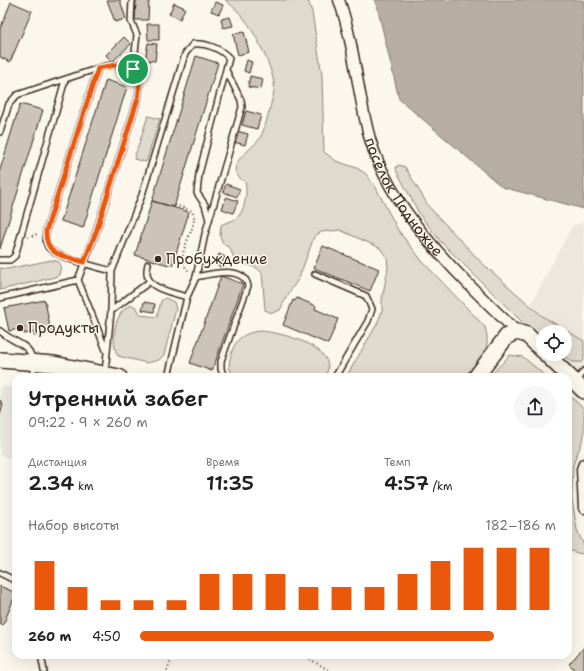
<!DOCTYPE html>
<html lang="ru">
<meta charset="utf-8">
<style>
:root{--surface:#fff;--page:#f6f6f6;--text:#202124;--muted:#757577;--accent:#ea580c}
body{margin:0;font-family:"Shantell Sans",sans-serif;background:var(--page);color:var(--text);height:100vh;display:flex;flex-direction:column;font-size:15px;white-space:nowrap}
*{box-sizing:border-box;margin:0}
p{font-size:13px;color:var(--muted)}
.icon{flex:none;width:22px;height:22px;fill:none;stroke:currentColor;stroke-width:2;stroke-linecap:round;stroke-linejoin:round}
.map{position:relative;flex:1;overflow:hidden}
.details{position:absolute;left:12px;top:373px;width:560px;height:286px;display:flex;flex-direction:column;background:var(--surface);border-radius:12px;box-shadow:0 4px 16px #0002}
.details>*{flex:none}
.fabs{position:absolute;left:536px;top:325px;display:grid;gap:8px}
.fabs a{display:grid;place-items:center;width:36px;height:36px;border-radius:50%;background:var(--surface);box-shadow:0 4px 16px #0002;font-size:20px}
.pin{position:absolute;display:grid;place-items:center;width:34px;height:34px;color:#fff;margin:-17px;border:2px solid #fff;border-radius:50%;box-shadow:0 1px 4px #0007}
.round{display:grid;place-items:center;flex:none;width:42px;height:42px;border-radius:21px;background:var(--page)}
.overview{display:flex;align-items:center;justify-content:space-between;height:68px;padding:0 16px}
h1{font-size:22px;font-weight:600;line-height:30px}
.figures{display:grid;grid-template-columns:repeat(3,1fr);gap:6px;height:68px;padding:4px 16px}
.figures div{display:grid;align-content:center}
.figures b{font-size:20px;font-weight:600}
.figures small{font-size:11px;font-weight:400}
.figures p{font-size:11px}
.chart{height:112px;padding:8px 16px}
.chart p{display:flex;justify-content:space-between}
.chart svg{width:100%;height:72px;margin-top:4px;stroke:var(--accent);stroke-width:6}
ul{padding:0 16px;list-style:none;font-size:13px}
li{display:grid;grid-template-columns:64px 48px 1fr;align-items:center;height:30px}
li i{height:10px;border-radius:5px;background:var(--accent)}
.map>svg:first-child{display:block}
</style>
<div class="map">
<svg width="584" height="671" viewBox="0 0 584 671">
<rect width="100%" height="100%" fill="#fbf7ec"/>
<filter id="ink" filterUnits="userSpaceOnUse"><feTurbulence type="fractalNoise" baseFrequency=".025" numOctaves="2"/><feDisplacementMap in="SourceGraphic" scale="8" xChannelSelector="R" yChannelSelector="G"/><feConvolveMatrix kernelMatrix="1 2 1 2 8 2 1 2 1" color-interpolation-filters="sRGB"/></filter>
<g filter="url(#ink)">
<!-- built -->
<path fill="#ede8dd" d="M 584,222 L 584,381 L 553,354 L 565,354 L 565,332 L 543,332 L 543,345 L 520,325 L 572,226 Z
M 0,386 L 16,388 L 16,461 L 0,455 Z"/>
<!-- green -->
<path fill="#dfd9ce" stroke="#8d8276" d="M 225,0 L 308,0 L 312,12 L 322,75 L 324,152 L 336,161 L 357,168 L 366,174 L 375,186 L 398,230 L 422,261 L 485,327 C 492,351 481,361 464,377 L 346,377 L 377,324 L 382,311 L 382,299 L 388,268 L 387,258 L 380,248 L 340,230 L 321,232 L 314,237 L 299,278 L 287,296 L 280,310 L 272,313 L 265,310 L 262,273 L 257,268 L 235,261 L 230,248 L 223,244 L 220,236 L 221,225 C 226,222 231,222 235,219 C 245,214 248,191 245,182 C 219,166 253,150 260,138 C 266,127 271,104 274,91 C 277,76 256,34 246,21 C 240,13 233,6 225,0 Z
M 148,116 L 160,119 L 146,162 L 134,159 Z
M 399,165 L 405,167 L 429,207 L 482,263 L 542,316 L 584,341 L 584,360 L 582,362 L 573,362 L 560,354 L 565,354 L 565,332 L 543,332 L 543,339 L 522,322 L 441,242 L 420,215 L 396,170 L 397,166 Z
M 52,260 L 59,262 L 61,266 L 59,275 L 55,277 L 0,290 L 0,268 L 7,269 Z
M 165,298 L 174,302 L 176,309 L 164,355 L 159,360 L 147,363 L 118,356 C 110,344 114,309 132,305 L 136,307 L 141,315 L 157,317 L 161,301 Z
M 260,331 C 280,332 342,347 325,377 L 234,377 L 229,367 C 231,345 238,333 260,331 Z
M 510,355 L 523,357 L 547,377 L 489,377 Z
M 568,394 L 584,409 L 584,436 L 573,465 L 572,499 L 577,530 L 584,546 L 584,552 L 581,554 L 571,551 L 568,546 Z"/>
<!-- water -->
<path fill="#b6aea2" stroke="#85796d" d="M 374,0 L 584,0 L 584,209 L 502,187 L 399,99 L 377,6 Z"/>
<!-- building -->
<path fill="#ccc4b9" stroke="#3b2a1e" d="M 107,0 L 120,0 L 126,19 L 115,22 Z
M 136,0 L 149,0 L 148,20 L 135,20 Z
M 11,2 L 32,11 L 10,62 L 0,57 L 0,29 Z
M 215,2 L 223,5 L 219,14 L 211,11 Z
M 174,3 L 185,8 L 180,19 L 169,14 Z
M 230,17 L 233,26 L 223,28 L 221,19 Z
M 147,24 L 159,24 L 159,40 L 148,40 Z
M 244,32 L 249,52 L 238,55 L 233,34 Z
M 124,37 L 131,44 L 112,62 L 106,55 Z
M 148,43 L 157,44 L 155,61 L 145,60 Z
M 196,56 L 218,63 L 174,207 L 152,201 Z
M 247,60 L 252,62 L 249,73 L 244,71 Z
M 250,76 L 263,79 L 261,89 L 248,87 Z
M 106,80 L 127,87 L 83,228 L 61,221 Z
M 20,104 L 43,110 L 0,249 L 0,170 Z
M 246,111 L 261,115 L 257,129 L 242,125 Z
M 237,131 L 248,134 L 245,145 L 234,142 Z
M 226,184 L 240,189 L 237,197 L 223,192 Z
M 226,197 L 238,201 L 233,213 L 222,209 Z
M 152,201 L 189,212 L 172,266 L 135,255 Z
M 323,246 L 379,269 L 370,291 L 314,268 Z
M 219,254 L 225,257 L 221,267 L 215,264 Z
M 221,276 L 243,284 L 212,371 L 190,363 Z
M 297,298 L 316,306 L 315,309 L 338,319 L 328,344 L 283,325 L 293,300 L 295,301 Z
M 45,300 L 51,333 L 34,336 L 34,332 L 24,334 L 24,328 L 9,331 L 4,308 Z
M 144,302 L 155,304 L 154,312 L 142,310 Z
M 0,400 L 3,405 L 0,415 Z
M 0,586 L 16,593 L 3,625 L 0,623 Z
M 584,647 L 584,671 L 576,671 L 569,664 Z"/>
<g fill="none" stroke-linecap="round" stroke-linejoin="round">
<defs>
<path id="lane" d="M 98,68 L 46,231 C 46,236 45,242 48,247 C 56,258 98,267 112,271
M 0,132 L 9,104 L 17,95 L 105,66 L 115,65 L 133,69
M 0,260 L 10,260 L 15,256 L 65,80
M 148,264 C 141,289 168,291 187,297
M 315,274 L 366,296 L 372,309 L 368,321 L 335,377
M 196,277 C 210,274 244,265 248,286 L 221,361 L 221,369 L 224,377
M 0,298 L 78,280
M 111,311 L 149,282
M 0,331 C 23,350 34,340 33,377
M 106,350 L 78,280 L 96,232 L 138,98 C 140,87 141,79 133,69 L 137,35 L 131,21 L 132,0
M 105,373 L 111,311 L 112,271 L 142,195 L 185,54 L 193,44 C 206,43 220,48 229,58 L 199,174 L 197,193 L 205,205 L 209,220
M 168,377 L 187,297 L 196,277 L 205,234 L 242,107 L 241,100 L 227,72
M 576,381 L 584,371
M 0,573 L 16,581
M 41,655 L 44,671"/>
<g id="street">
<path id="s1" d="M 339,0 C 355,45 357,93 370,139 C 392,215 462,278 517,332"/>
<path d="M 584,464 L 582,469 L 584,508"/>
</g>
<path id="secondary" d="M 546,354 L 584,391
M 0,360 L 54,364 L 119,377
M 476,377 L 507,336 L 517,332 L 527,335 L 543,351"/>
</defs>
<!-- lane casing -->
<use href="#lane" stroke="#3b2a1e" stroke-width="8"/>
<!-- street casing -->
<use href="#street" stroke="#3b2a1e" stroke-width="13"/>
<!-- secondary casing -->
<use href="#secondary" stroke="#3b2a1e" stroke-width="18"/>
<!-- path -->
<path stroke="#3b2a1e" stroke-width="2" stroke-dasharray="1 3" stroke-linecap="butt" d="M 175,205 L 192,211 L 194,217 C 195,234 172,257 189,271
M 28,237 L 37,234
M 303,655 L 330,671
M 167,671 L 173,655"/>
<!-- lane -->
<use href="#lane" stroke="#fbf7ec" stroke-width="5"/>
<!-- street -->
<use href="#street" stroke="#fbf7ec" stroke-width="10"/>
<!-- secondary -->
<use href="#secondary" stroke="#fbf7ec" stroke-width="15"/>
</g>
</g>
<g fill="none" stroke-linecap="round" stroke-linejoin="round" filter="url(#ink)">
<defs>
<path id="route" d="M 116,65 C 138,71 142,74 138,98 L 96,232 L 84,262 C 64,256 45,256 46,231 L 98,68 Z"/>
</defs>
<!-- route casing -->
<use href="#route" stroke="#fff" stroke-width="8"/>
<!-- route -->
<use href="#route" stroke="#ea580c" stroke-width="5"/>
</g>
<!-- markers -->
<g fill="#3b2a1e" stroke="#fbf7ec" stroke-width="1.5">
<circle cx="158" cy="259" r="4"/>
<circle cx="20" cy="328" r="4"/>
</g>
<g text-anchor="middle" stroke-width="3" stroke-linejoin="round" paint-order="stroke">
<!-- street labels -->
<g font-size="15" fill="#3b2a1e" stroke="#fbf7ec">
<text dy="5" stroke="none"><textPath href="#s1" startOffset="210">посёлок Подножье</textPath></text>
</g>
<!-- poi labels -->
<g font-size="15" fill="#3b2a1e" stroke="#fbf7ec" text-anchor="start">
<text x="166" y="264">Пробуждение</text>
<text x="28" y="333">Продукты</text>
</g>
</g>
</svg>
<div class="fabs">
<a><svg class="icon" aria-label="locate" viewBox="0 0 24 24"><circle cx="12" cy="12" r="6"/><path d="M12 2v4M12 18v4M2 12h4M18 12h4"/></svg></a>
</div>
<div class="pin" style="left:133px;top:69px;background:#1e9e55"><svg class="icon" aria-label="arrive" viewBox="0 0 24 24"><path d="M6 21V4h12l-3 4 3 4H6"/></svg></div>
<section class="details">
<div class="overview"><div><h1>Утренний забег</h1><p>09:22 · 9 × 260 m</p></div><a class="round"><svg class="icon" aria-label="share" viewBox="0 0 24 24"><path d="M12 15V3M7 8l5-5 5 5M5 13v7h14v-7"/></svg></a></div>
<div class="figures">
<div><p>Дистанция</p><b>2.34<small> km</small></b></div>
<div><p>Время</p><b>11:35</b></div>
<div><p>Темп</p><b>4:57<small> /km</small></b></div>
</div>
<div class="chart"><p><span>Набор высоты</span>182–186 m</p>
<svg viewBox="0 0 160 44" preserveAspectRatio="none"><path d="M5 44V14M15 44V30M25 44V38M35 44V38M45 44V38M55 44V22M65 44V22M75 44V22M85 44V30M95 44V30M105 44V30M115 44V22M125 44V14M135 44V6M145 44V6M155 44V6"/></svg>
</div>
<ul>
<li><b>260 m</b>4:50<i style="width:85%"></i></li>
</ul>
</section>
</div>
